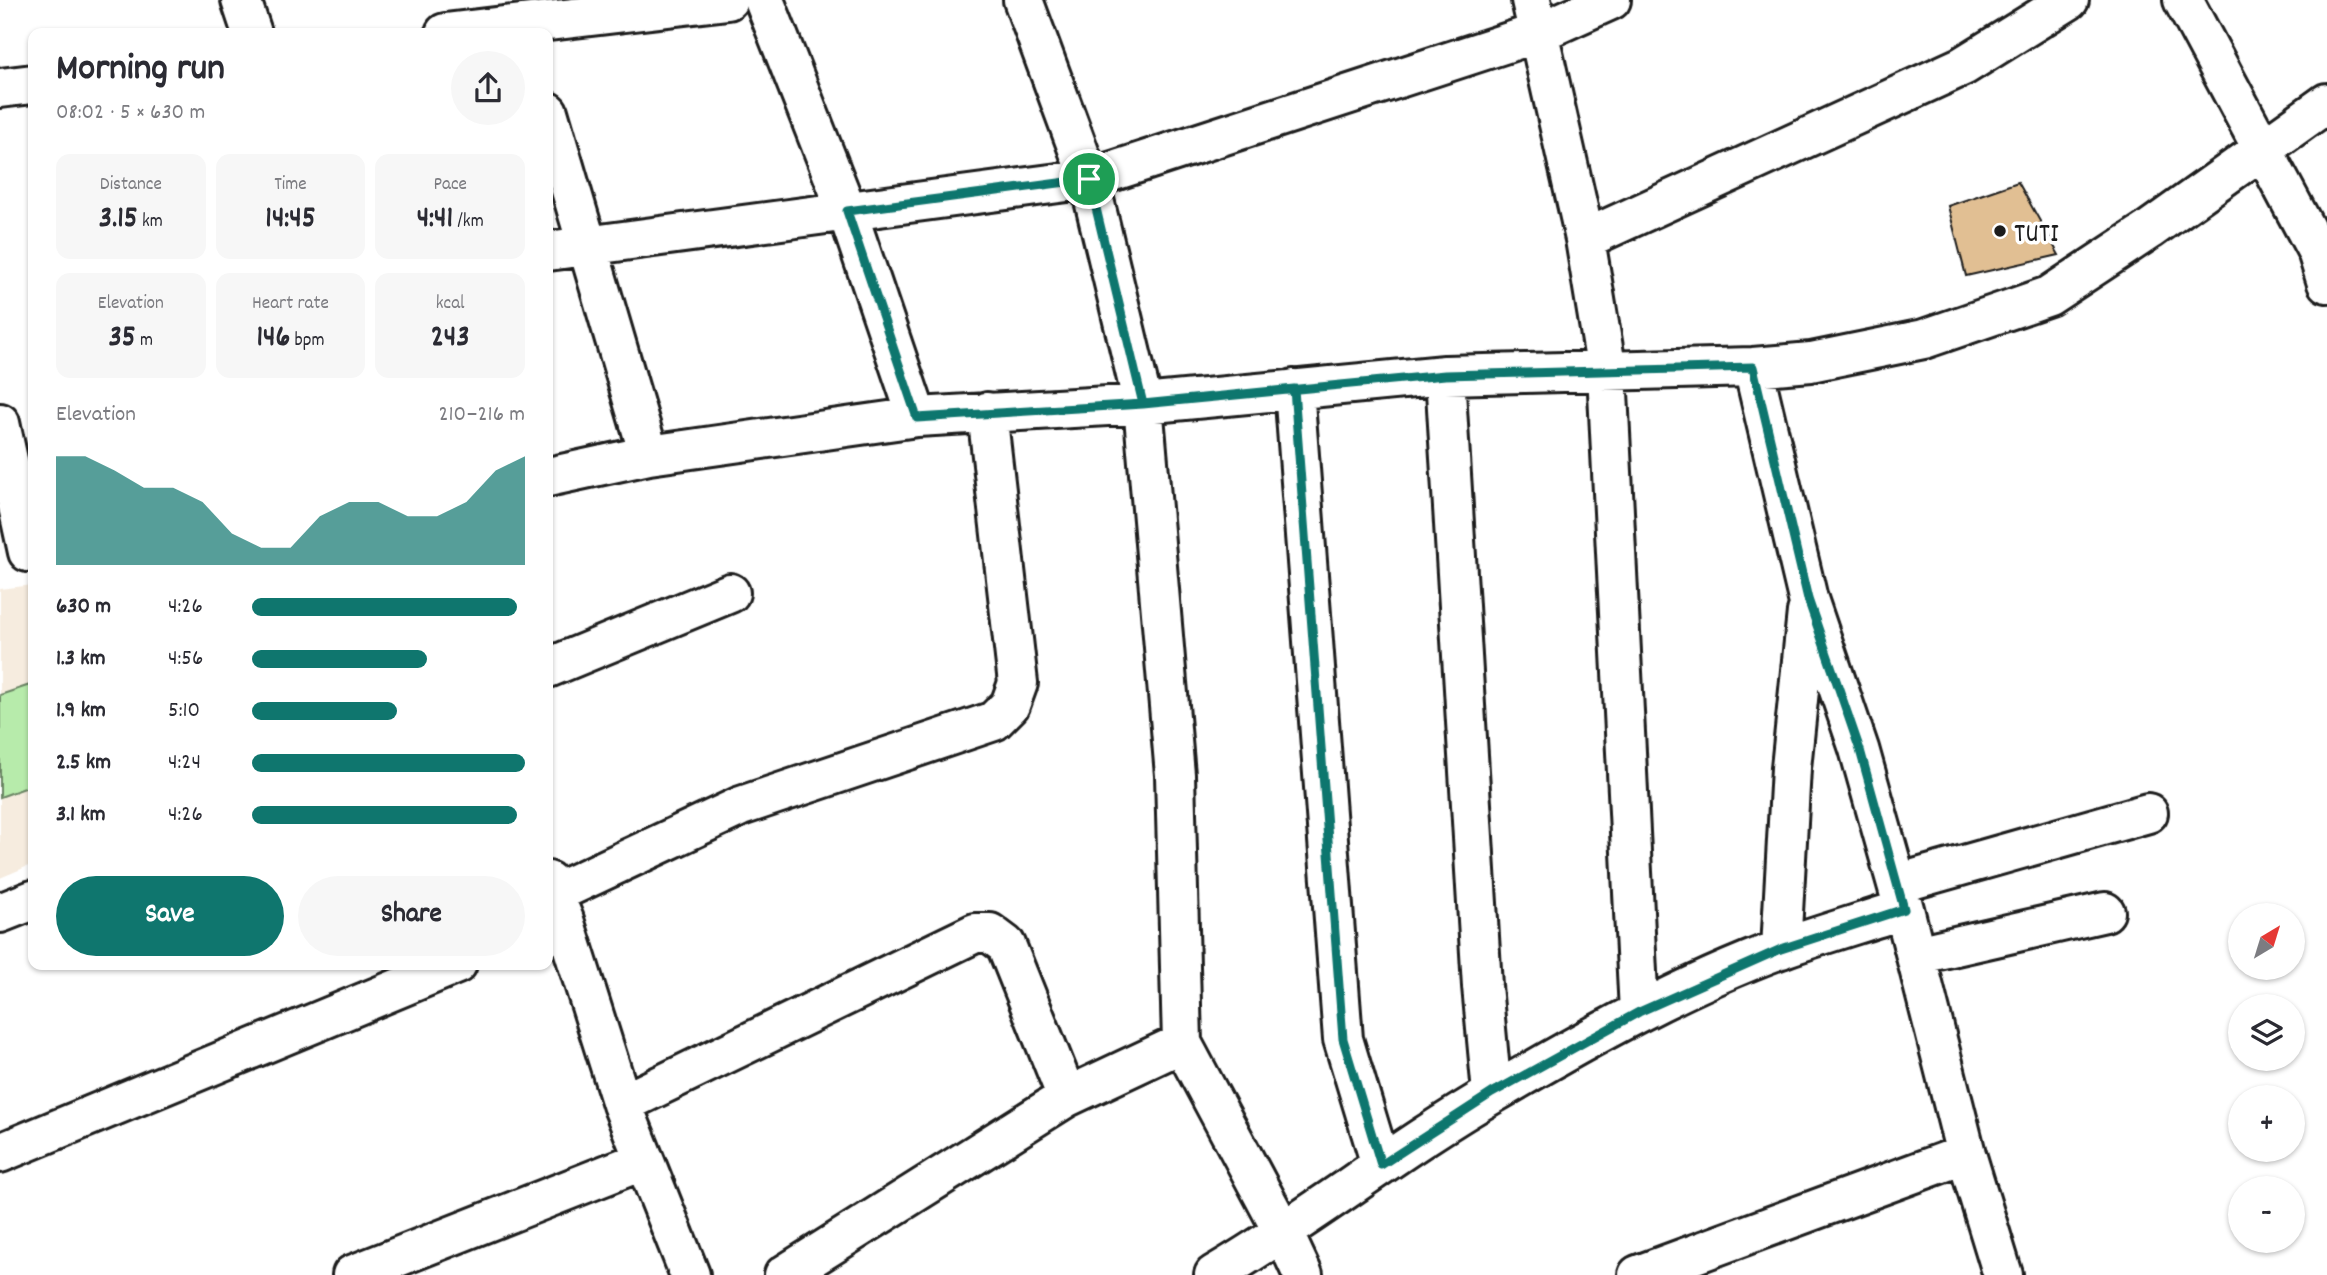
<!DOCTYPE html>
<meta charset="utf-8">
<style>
:root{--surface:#fff;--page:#f7f7f7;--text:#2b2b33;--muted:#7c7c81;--accent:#0f766e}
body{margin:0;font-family:Dekko,sans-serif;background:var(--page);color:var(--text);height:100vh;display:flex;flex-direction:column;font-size:26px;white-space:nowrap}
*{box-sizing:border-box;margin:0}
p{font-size:23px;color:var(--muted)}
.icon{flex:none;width:38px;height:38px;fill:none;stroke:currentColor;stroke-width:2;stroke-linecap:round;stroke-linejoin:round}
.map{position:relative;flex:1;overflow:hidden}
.drawer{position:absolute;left:28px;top:28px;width:525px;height:942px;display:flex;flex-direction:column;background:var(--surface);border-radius:14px;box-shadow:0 2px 5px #0004}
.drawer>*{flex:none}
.needle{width:46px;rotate:38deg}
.fabs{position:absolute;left:2228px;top:903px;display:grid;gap:14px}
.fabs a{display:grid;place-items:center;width:77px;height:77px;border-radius:50%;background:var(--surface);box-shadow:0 2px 5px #0004;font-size:35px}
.pin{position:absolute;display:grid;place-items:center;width:60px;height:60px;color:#fff;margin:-30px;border:4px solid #fff;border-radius:50%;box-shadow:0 2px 7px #0007}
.round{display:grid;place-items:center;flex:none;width:74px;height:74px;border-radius:37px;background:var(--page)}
.head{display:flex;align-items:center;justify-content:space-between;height:119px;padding:0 28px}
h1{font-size:38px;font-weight:700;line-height:52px}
.metrics{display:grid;grid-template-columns:repeat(3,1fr);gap:10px;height:119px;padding:7px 28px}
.metrics div{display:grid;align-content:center;border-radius:14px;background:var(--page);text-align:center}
.metrics b{font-size:30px;font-weight:700}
.metrics small{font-size:19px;font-weight:400}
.metrics p{font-size:19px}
.chart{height:196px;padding:14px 28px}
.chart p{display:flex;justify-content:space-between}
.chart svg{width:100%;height:126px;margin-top:7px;fill:var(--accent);opacity:.7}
.action{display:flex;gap:14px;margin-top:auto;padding:14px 28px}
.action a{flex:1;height:80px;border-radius:42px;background:var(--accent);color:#fff;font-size:28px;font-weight:700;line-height:80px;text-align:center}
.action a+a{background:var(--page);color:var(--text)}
ul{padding:0 28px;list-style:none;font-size:23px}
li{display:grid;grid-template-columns:112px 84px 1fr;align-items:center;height:52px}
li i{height:18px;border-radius:9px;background:var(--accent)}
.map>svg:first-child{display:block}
</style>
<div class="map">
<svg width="2327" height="1275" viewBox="0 0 2327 1275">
<rect width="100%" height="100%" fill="#fff"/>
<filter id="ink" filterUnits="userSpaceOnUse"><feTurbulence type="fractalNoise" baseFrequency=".0143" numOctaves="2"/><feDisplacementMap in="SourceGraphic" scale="14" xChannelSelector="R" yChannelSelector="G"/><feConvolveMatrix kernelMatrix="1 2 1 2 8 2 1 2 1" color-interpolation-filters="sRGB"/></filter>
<g filter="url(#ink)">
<!-- built -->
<path fill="#f6ecdf" d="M 33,585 L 33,864 L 0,878 L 0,589 Z"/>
<!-- garden -->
<path fill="#b7ebab" stroke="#6a8464" stroke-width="2" d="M 33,684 L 33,785 L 0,797 L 0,695 Z"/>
<!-- building -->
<path fill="#e1bf93" stroke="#1c1c1c" stroke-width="2" d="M 2018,182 L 2059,255 L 1966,276 L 1948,206 Z"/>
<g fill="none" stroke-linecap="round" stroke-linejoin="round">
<defs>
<path id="street" d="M 241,0 L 252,33
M 764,0 L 847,211 L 917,417
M 1023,0 L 1089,179 L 1143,404 L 1175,775 L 1182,1043 L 1284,1234 L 1303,1275
M 1531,0 L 1585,239 L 1607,372 L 1639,1012
M 2183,0 L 2317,251 L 2327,283
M 445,33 L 728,0
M 0,88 L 33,84
M 548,112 L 649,455
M 1585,239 L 1963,66 L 2069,0
M 548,251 L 1089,179 L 1540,32 L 1611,0
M 1753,367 L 1808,599 L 1859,749 L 1904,909 L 1966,1154 L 2003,1275
M 1445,375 L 1482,986 L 1492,1093
M 1294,389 L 1343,1039 L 1381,1165
M 0,423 L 28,552
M 548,477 L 649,455 L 917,417 L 1143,404 L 1445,375 L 1753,367 L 1811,362 L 1924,339 L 2049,296 L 2149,230 L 2327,103
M 548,668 L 730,593
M 548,881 L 564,920 L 622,1104 L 690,1275
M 1897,884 L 2148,813
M 553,894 L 741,806 L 994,721 L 1010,705 L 1018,683 L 987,412
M 0,913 L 33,900
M 1781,949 L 1791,768 L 1807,612
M 1916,955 L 2105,912
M 622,1104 L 975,933 L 990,933 L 1006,945 L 1067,1097
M 0,1153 L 457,964
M 352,1275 L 644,1160
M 784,1275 L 1067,1097 L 1182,1043
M 1214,1275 C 1310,1219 1397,1149 1494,1093 C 1586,1039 1682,985 1783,948 C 1823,934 1864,922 1904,909
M 1638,1275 L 1966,1154"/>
</defs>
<!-- street casing -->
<use href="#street" stroke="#1c1c1c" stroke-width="44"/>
<!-- street -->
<use href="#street" stroke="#fff" stroke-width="38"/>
</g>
</g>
<g fill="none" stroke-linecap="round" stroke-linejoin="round" filter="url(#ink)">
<defs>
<path id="route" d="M 1089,179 L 1143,404 L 1445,375 L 1753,367 L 1808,599 L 1860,750 L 1904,909 L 1781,949 L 1639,1012 L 1492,1093 L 1381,1165 L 1343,1039 L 1294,389 L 1143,404 L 917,418 L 847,211 L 1089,179"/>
</defs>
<!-- route casing -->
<use href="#route" stroke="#fff" stroke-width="14"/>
<!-- route -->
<use href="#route" stroke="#0f766e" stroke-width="9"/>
</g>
<!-- markers -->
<circle fill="#1c1c1c" stroke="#fff" stroke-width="2.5" cx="2000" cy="231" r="7"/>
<g text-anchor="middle" stroke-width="7" stroke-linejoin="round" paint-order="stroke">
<!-- poi labels -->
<g font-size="28" fill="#1c1c1c" stroke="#fff" text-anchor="start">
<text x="2014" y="241">TUTI</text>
</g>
</g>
</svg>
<div class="fabs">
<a><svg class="needle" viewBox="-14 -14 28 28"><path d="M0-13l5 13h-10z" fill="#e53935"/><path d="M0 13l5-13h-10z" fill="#7c7c81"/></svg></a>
<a><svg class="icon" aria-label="layers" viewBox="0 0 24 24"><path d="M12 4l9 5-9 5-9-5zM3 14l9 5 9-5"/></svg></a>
<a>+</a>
<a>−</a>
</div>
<div class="pin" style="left:1089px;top:179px;background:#1e9e55"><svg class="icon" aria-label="arrive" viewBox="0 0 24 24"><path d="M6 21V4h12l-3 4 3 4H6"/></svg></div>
<section class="drawer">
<div class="head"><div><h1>Morning run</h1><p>08:02 · 5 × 630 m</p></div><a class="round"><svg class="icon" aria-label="share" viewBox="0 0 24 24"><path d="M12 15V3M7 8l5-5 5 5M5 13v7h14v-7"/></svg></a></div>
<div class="metrics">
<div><p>Distance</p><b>3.15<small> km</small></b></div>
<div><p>Time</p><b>14:45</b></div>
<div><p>Pace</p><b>4:41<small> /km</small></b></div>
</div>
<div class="metrics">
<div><p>Elevation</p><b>35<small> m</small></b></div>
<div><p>Heart rate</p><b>146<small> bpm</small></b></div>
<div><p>kcal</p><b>243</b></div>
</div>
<div class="chart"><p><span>Elevation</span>210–216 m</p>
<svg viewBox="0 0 160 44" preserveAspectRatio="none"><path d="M0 44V6L10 6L20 11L30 17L40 17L50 22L60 33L70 38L80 38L90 27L100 22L110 22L120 27L130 27L140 22L150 11L160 6V44z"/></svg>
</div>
<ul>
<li><b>630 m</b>4:26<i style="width:97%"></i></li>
<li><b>1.3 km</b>4:56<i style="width:64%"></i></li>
<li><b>1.9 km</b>5:10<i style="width:53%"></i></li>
<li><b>2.5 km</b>4:24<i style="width:100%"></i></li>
<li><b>3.1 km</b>4:26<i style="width:97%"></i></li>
</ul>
<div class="action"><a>Save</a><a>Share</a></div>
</section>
</div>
